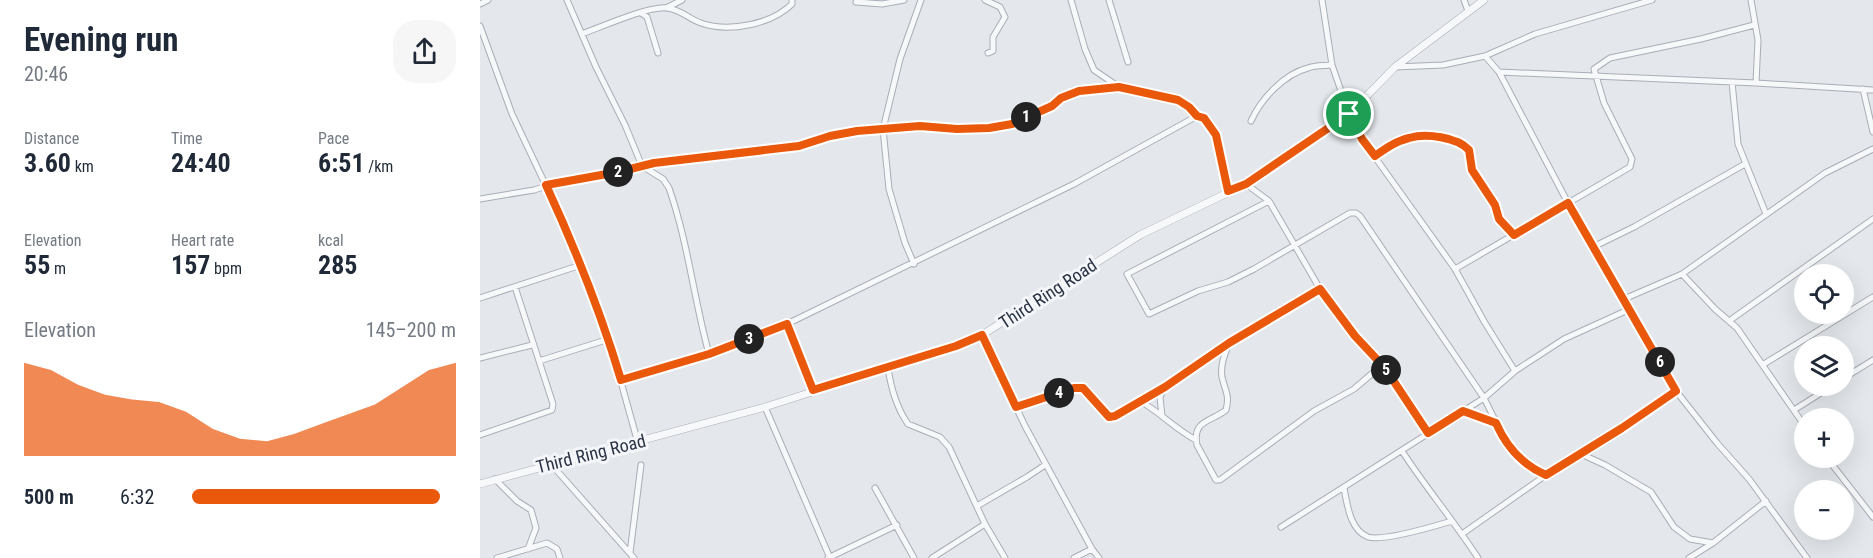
<!DOCTYPE html>
<meta charset="utf-8">
<style>
:root{--surface:#fff;--page:#f6f6f7;--text:#1f2937;--muted:#747a83;--accent:#ea580c}
body{margin:0;font-family:"Roboto Condensed",sans-serif;background:var(--page);color:var(--text);height:100vh;display:flex;flex-direction:column;font-size:22px;white-space:nowrap}
*{box-sizing:border-box;margin:0}
p{font-size:20px;color:var(--muted)}
.icon{flex:none;width:33px;height:33px;fill:none;stroke:currentColor;stroke-width:2;stroke-linecap:round;stroke-linejoin:round}
.map{position:relative;flex:1;overflow:hidden}
.drawer{display:flex;flex-direction:column;background:var(--surface);width:480px}
.drawer>*{flex:none}
.buttons{position:absolute;left:1314px;top:264px;display:grid;gap:12px}
.buttons a{display:grid;place-items:center;width:60px;height:60px;border-radius:50%;background:var(--surface);box-shadow:0 6px 24px #0002;font-size:30px}
.pin{position:absolute;display:grid;place-items:center;width:51px;height:51px;color:#fff;margin:-26px;border:3px solid #fff;border-radius:50%;box-shadow:0 2px 6px #0007}
.km{position:absolute;width:30px;height:30px;margin:-15px;border-radius:50%;background:#222;color:#fff;font-size:16px;line-height:30px;text-align:center}
.round{display:grid;place-items:center;flex:none;width:63px;height:63px;border-radius:24px;background:var(--page)}
.head{display:flex;align-items:center;justify-content:space-between;height:102px;padding:0 24px}
h1{font-size:33px;font-weight:700;line-height:45px}
.metrics{display:grid;grid-template-columns:repeat(3,1fr);gap:9px;height:102px;padding:6px 24px}
.metrics div{display:grid;align-content:center}
.metrics b{font-size:26px;font-weight:700}
.metrics small{font-size:16px;font-weight:400}
.metrics p{font-size:16px}
.chart{height:168px;padding:12px 24px}
.chart p{display:flex;justify-content:space-between}
.chart svg{width:100%;height:108px;margin-top:6px;fill:var(--accent);opacity:.7}
ul{padding:0 24px;list-style:none;font-size:20px}
li{display:grid;grid-template-columns:96px 72px 1fr;align-items:center;height:45px}
li i{height:15px;border-radius:8px;background:var(--accent)}
main{display:flex;flex:1;min-height:0}
.map>svg:first-child{display:block}
</style>
<main>
<section class="drawer">
<div class="head"><div><h1>Evening run</h1><p>20:46</p></div><a class="round"><svg class="icon" aria-label="share" viewBox="0 0 24 24"><path d="M12 15V3M7 8l5-5 5 5M5 13v7h14v-7"/></svg></a></div>
<div class="metrics">
<div><p>Distance</p><b>3.60<small> km</small></b></div>
<div><p>Time</p><b>24:40</b></div>
<div><p>Pace</p><b>6:51<small> /km</small></b></div>
</div>
<div class="metrics">
<div><p>Elevation</p><b>55<small> m</small></b></div>
<div><p>Heart rate</p><b>157<small> bpm</small></b></div>
<div><p>kcal</p><b>285</b></div>
</div>
<div class="chart"><p><span>Elevation</span>145–200 m</p>
<svg viewBox="0 0 160 44" preserveAspectRatio="none"><path d="M0 44V6L10 9L20 15L30 19L40 21L50 22L60 26L70 33L80 37L90 38L100 35L110 31L120 27L130 23L140 16L150 9L160 6V44z"/></svg>
</div>
<ul>
<li><b>500 m</b>6:32<i style="width:94%"></i></li>
</ul>
</section>
<div class="map">
<svg width="1393" height="558" viewBox="0 0 1393 558">
<rect width="100%" height="100%" fill="#e4e7ec"/>
<g fill="none" stroke-linecap="round" stroke-linejoin="round">
<defs>
<path id="minor" d="M 87,0 L 116,67 L 145,125 L 162,166 L 183,179 L 189,188 C 208,242 214,300 229,354
M 505,0 L 520,7 L 525,17 L 513,37 L 513,51 L 508,53
M 591,0 L 605,49 L 614,70 L 639,87 L 698,100 L 709,107 L 717,116 L 724,118 L 731,126 L 736,135 L 748,191
M 629,0 L 648,62
M 842,0 L 852,65 L 869,114 L 882,139 L 975,269 L 1005,323 L 1035,371
M 984,0 L 988,11
M 1271,0 L 1278,40 L 1276,83 L 1393,90
M 376,2 L 402,4 L 424,0
M 0,4 L 8,0
M 186,8 L 202,0
M 161,13 L 167,17 L 178,53
M 0,26 L 32,114 L 85,226 L 101,265 L 129,339 L 158,443
M 102,34 C 121,27 168,6 187,8 C 200,9 209,19 221,23 C 249,33 292,24 312,4 L 312,0
M 1005,56 L 1055,34 L 1172,0
M 915,67 L 963,65 L 1005,56 L 1019,72 L 1088,203 L 1196,391 L 1237,443 L 1269,479 L 1327,558
M 1019,72 L 1276,83
M 1252,82 L 1258,144 L 1286,214
M 1383,89 L 1393,132
M 771,121 C 781,99 804,74 828,68 C 835,65 844,66 852,65
M 895,156 C 906,149 916,141 929,138 C 946,133 977,137 989,150 L 992,170 L 1015,205 L 1019,219 L 1034,235
M 766,184 L 789,201 L 840,289 L 875,337 L 905,368 L 948,433
M 0,199 L 54,190 L 83,181 L 138,172 L 174,163 L 319,146 L 350,136 L 377,131 L 440,126 L 477,129 L 509,128 L 532,124 L 572,106 L 581,98 L 599,91 L 639,87
M 789,201 L 647,274 L 669,314 L 718,291 L 748,282 L 774,269 L 870,213 L 876,213 L 880,216 L 1004,398 L 1026,442 L 1048,466 L 1066,475
M 1113,247 L 1154,227 L 1265,164
M 434,264 L 425,243 L 409,189 L 403,129 L 420,59 L 441,0
M 975,269 L 1150,167 L 1152,159 L 1124,103 L 1114,69 L 1130,58 L 1221,39 L 1274,25
M 1202,274 L 1235,309 L 1257,328 L 1324,425
M 0,298 L 101,265
M 1144,299 L 1202,274 L 1345,173 L 1393,149
M 1249,321 L 1393,219
M 307,324 L 333,390
M 502,335 L 545,426 L 612,549 L 619,558
M 749,343 C 745,354 740,365 742,377 C 745,391 750,395 746,410 C 731,422 712,420 717,445 L 736,480 L 740,480 L 834,411 L 874,389 L 902,365
M 0,358 L 52,345
M 59,361 L 129,339
M 1284,364 L 1393,297
M 408,368 C 411,388 416,407 428,424 L 460,437 L 469,447 L 505,524 L 525,558
M 1364,378 L 1393,360
M 141,380 L 229,354 L 307,324 L 594,184 L 717,116
M 660,401 C 680,412 695,429 716,440
M 285,407 L 350,558
M 536,407 L 594,388 L 603,388 L 629,417 L 635,416 L 685,387 L 749,343 L 840,289
M 1314,410 L 1352,386
M 983,411 L 1016,423
M 682,416 L 680,397 L 684,388
M 0,435 L 72,410 L 73,404 L 35,287
M 922,451 C 946,488 974,521 998,558
M 1099,453 L 1125,465 L 1171,492 L 1194,527 L 1210,539 L 1233,543 L 1286,501
M 1347,458 L 1393,517
M 71,464 L 154,558
M 15,479 L 37,501 L 51,510 L 56,528 L 48,549
M 395,488 L 434,558
M 864,488 C 867,504 870,530 888,537 C 903,542 955,526 972,521
M 497,506 L 547,477 L 565,465
M 801,527 L 1004,398 L 1035,371 L 1084,339 L 1150,309
M 982,534 L 1066,475 L 1142,428 L 1196,391
M 150,553 L 161,465
M 17,558 L 67,543 L 77,549 L 80,558
M 348,558 L 417,525
M 452,558 L 505,524
M 594,558 L 612,549
M 1209,558 L 1233,543"/>
<path id="tertiary" d="M 0,484 L 285,407 L 476,346 L 502,335 L 660,235 L 766,184 L 869,114 L 915,67 L 1004,0"/>
</defs>
<!-- minor casing -->
<use href="#minor" stroke="#a9aeb7" stroke-width="7"/>
<!-- tertiary casing -->
<use href="#tertiary" stroke="#a9aeb7" stroke-width="8"/>
<!-- minor -->
<use href="#minor" stroke="#f7f8fa" stroke-width="5"/>
<!-- tertiary -->
<use href="#tertiary" stroke="#f7f8fa" stroke-width="7"/>
</g>
<g fill="none" stroke-linecap="round" stroke-linejoin="round">
<defs>
<path id="route" d="M 639,87 L 698,100 L 709,107 L 717,116 L 724,118 L 736,135 L 748,191 L 766,184 L 869,114 L 882,139 L 895,156 C 905,149 916,141 929,138 C 946,133 977,137 989,150 L 992,170 L 1015,205 L 1019,219 L 1034,235 L 1088,203 L 1196,391 L 1142,428 L 1066,475 C 1043,465 1026,446 1016,423 L 983,411 L 948,433 L 905,368 L 875,336 L 840,289 L 749,343 L 685,387 L 635,416 L 629,417 L 603,388 L 594,388 L 536,407 L 502,335 L 476,346 L 333,390 L 307,324 L 229,354 L 141,380 C 121,313 95,248 66,185 L 138,172 L 174,163 L 319,146 L 350,136 L 377,131 L 440,126 L 477,129 L 509,128 L 532,124 L 572,106 L 581,98 L 599,91 Z"/>
</defs>
<!-- route casing -->
<use href="#route" stroke="#fff" stroke-width="12"/>
<!-- route -->
<use href="#route" stroke="#ea580c" stroke-width="8"/>
</g>
<g text-anchor="middle" stroke-width="6" stroke-linejoin="round" paint-order="stroke">
<!-- street labels -->
<g font-size="18" fill="#2b3445" stroke="#f4f6f9">
<text transform="translate(568 294) rotate(-33)" y="6">Third Ring Road</text>
<text transform="translate(111 454) rotate(-14)" y="6">Third Ring Road</text>
</g>
</g>
</svg>
<div class="buttons">
<a><svg class="icon" aria-label="locate" viewBox="0 0 24 24"><circle cx="12" cy="12" r="6"/><path d="M12 2v4M12 18v4M2 12h4M18 12h4"/></svg></a>
<a><svg class="icon" aria-label="layers" viewBox="0 0 24 24"><path d="M12 4l9 5-9 5-9-5zM3 14l9 5 9-5"/></svg></a>
<a>+</a>
<a>−</a>
</div>
<div class="pin" style="left:869px;top:114px;background:#1e9e55"><svg class="icon" aria-label="arrive" viewBox="0 0 24 24"><path d="M6 21V4h12l-3 4 3 4H6"/></svg></div>
<b class="km" style="left:546px;top:117px">1</b>
<b class="km" style="left:138px;top:172px">2</b>
<b class="km" style="left:269px;top:339px">3</b>
<b class="km" style="left:579px;top:393px">4</b>
<b class="km" style="left:906px;top:370px">5</b>
<b class="km" style="left:1180px;top:362px">6</b>
</div>
</main>
